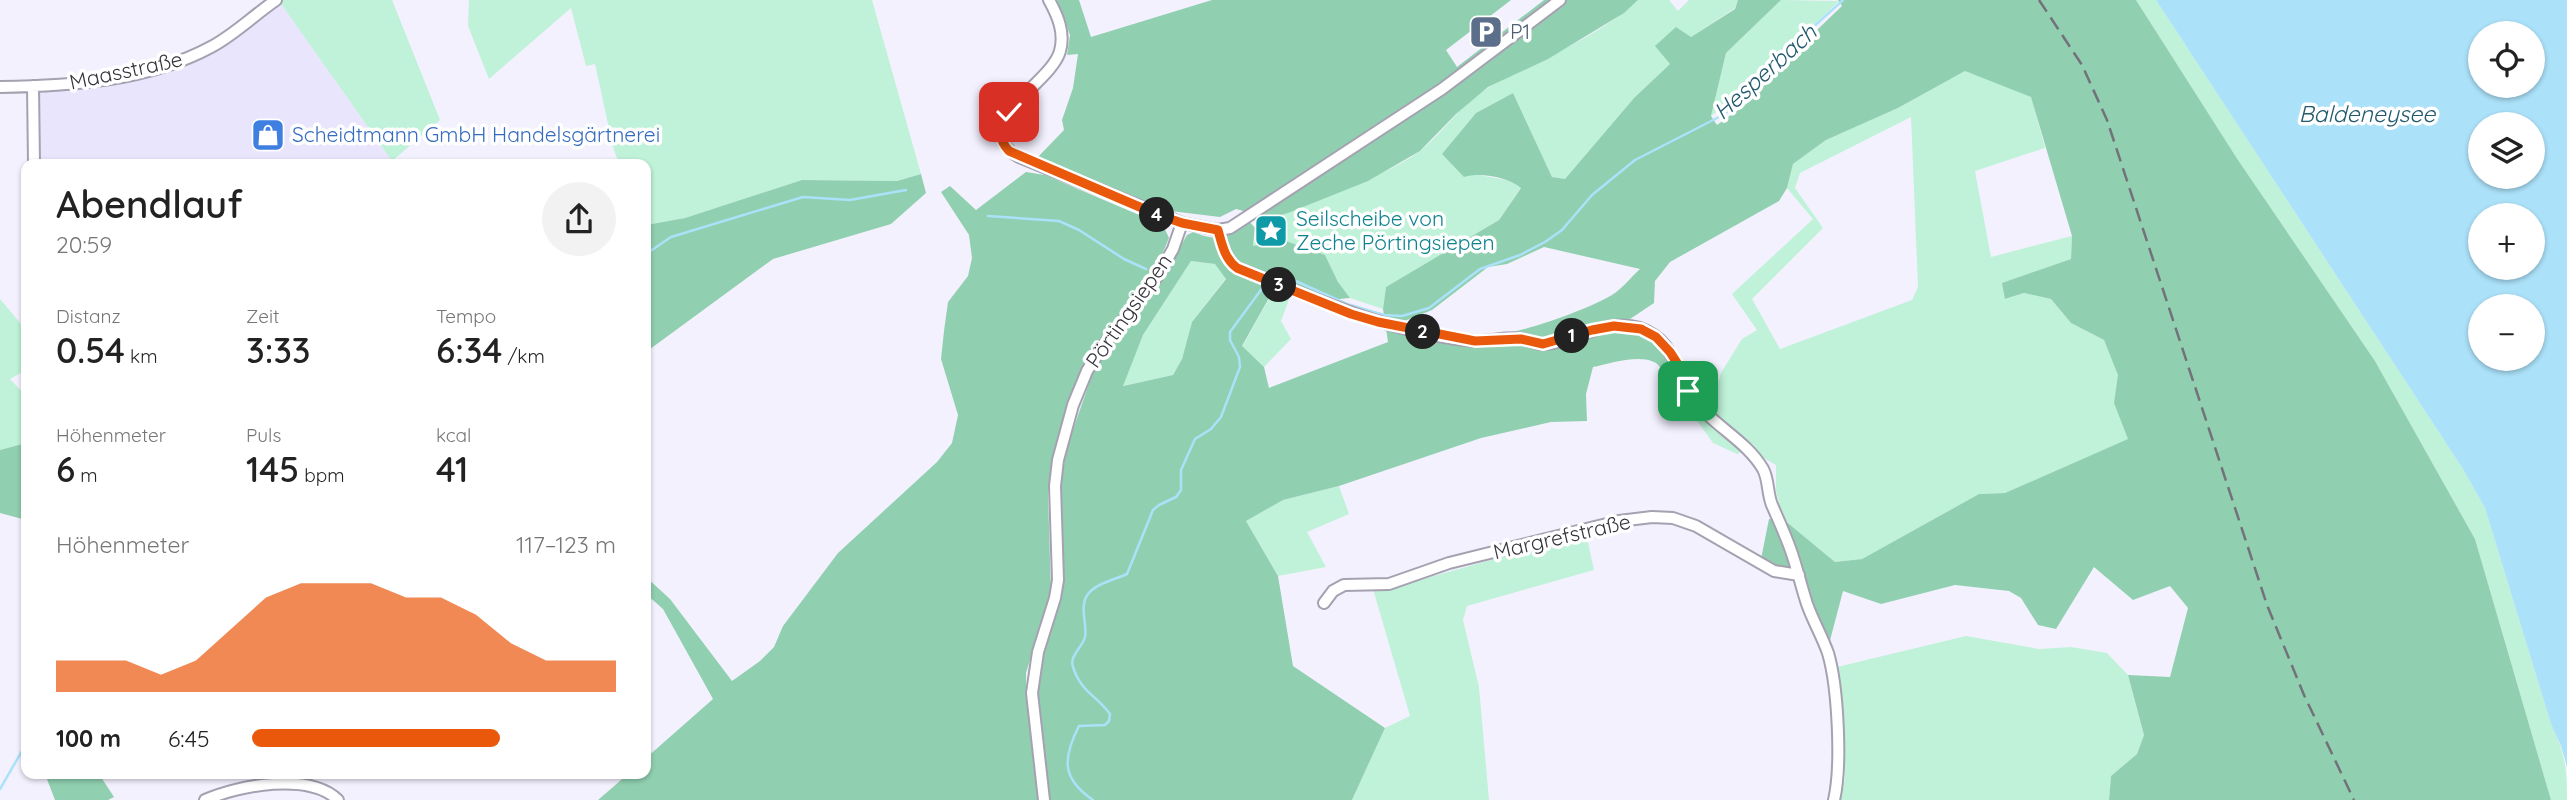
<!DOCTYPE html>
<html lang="de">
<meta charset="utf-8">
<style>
:root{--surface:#fff;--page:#f2f2f2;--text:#222;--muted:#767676;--accent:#ea580c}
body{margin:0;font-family:Quicksand,sans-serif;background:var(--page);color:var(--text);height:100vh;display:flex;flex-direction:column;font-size:26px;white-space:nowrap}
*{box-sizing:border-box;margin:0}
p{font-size:23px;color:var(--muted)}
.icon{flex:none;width:38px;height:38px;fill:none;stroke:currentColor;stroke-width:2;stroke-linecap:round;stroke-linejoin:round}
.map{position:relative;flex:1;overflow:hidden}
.details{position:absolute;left:21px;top:159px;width:630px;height:620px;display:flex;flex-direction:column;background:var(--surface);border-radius:14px;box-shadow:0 2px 5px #0004}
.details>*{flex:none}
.tools{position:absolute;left:2468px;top:21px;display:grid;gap:14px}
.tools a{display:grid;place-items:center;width:77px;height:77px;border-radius:50%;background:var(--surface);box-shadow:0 2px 5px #0004;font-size:35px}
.pin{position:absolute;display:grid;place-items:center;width:60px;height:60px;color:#fff;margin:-30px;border-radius:14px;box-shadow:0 4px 10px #0006}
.km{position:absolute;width:35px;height:35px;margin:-18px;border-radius:50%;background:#222;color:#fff;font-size:19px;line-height:35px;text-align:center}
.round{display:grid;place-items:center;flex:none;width:74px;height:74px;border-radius:37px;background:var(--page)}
.overview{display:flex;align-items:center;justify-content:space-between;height:119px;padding:0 35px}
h1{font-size:38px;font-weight:600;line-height:52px}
.stats{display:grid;grid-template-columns:repeat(3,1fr);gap:10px;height:119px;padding:7px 35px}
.stats div{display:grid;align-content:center}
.stats b{font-size:35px;font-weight:600}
.stats small{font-size:19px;font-weight:400}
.stats p{font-size:19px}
.chart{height:196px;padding:14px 35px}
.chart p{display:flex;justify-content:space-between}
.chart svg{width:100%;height:126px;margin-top:7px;fill:var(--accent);opacity:.7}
ul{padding:0 35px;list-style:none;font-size:23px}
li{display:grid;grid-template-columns:112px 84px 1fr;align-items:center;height:52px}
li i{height:18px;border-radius:9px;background:var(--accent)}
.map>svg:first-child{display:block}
</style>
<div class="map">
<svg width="2567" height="800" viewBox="0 0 2567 800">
<rect width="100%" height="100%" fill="#f4f1ff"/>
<!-- built -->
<path fill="#e9e5fd" d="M 279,1 L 392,161 L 388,164 L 38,164 L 37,88 L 180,64 Z"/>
<!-- green -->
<path fill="#bff2d8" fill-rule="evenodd" d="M 284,0 L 392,0 L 440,120 L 392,161 L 279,1 Z
M 469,0 L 872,0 L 921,174 L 897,181 L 802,180 L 685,218 L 646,225 L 646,164 L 619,164 L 613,147 L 595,64 L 586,66 L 571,8 L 489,79 L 468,26 Z
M 1638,0 L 1669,0 L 1678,11 L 1689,0 L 1738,0 L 1735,8 L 1691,37 L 1656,45 L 1670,64 L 1634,98 L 1565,179 L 1552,177 L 1513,93 L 1476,113 L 1442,155 L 1473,174 L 1512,181 L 1521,187 L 1499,220 L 1386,287 L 1383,309 L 1350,298 L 1338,282 L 1325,255 L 1252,246 L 1269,218 C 1294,211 1315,201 1338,191 C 1366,180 1395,169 1420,151 C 1445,131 1462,102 1491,86 C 1540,59 1596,39 1638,0 Z
M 1781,0 L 1839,1 L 1733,100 L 1711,116 L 1726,53 Z
M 2136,0 L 2156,0 L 2463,469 L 2485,508 L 2551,724 C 2565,753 2567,768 2567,800 L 2551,800 L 2475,539 L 2375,361 L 2238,160 Z
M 1965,71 L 2031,96 L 2045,148 L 1975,171 L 1991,257 L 2072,236 L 2071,259 L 2003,283 L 2006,299 L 2024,293 L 2051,299 L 2071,323 L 2104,340 L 2119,375 L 2115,403 L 2129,439 L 2005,493 L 1979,494 L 1862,559 L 1835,562 L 1783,519 L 1776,491 L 1776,465 L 1762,457 L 1708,412 L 1721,373 L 1742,339 L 1757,330 L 1732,294 L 1813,219 L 1787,188 L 1793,164 L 1826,140 L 1898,108 ZM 1911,117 L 1918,287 L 1912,300 L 1780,349 L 1752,299 L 1823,228 L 1795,188 L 1800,173 Z
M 1191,261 L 1215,264 L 1226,278 L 1192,322 L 1182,359 L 1173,375 L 1122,386 L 1143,335 Z
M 1275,288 L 1291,294 L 1281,321 L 1291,339 L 1264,367 L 1242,347 Z
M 0,299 L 26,330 L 26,370 L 10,379 L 26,396 L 26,443 L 0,450 Z
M 1687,396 L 1707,420 L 1742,452 L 1737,454 L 1713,443 L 1698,422 L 1684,413 L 1669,409 Z
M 1339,486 L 1349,514 L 1307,532 L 1326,567 L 1278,576 L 1246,521 L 1283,500 Z
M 1586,533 L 1594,570 L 1467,606 L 1463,620 L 1479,687 L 1489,800 L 1352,800 L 1385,728 L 1410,716 L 1373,589 L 1388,589 Z
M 1966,636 L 2039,649 L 2071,647 L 2107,653 L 2128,675 L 2144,735 L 2137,754 L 2111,776 L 2109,800 L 1839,800 L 1845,779 L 1837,667 Z"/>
<!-- forest -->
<path fill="#90d0b0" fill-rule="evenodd" d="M 1057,0 L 1079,0 L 1091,37 L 1212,0 L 1511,0 L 1446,50 L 1457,67 L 1544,0 L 1638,0 L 1624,13 L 1548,59 L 1488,87 L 1456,114 L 1420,151 L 1368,181 L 1288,213 L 1269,218 L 1236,209 L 1220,217 L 1162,210 L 1037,158 L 1064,130 L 1062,120 L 1073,88 L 1078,54 L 1067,55 L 1070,35 Z
M 1738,0 L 1781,0 L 1726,53 L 1711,116 L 1717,125 L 1749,102 L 1795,51 L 1842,6 L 1838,0 L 2136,0 L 2238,160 L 2375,361 L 2475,539 L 2551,800 L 2109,800 L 2111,776 L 2137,754 L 2144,735 L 2128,675 L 2170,677 L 2188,608 L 2170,586 L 2133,600 L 2094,567 L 2056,629 L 2038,625 L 2021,598 L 2009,591 L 1955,585 L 1881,604 L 1843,591 L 1828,648 L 1811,602 L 1802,569 L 1782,569 L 1761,559 L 1769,519 L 1783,519 L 1835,562 L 1862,559 L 1979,494 L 2005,493 L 2128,439 L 2114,403 L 2118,375 L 2104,340 L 2071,323 L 2051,299 L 2024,293 L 2005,299 L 2002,283 L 2071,259 L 2072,236 L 2031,97 L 1965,71 L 1898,108 L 1826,140 L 1793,164 L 1787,188 L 1779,201 L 1670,262 L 1655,281 L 1654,303 L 1624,323 L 1655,339 L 1670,356 L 1687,396 L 1669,409 C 1667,397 1667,381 1662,370 C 1652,349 1609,364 1593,367 L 1586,394 L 1587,421 L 1551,422 L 1481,438 L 1339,486 L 1283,500 L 1246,521 L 1278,576 L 1293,666 L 1385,728 L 1352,800 L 1049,800 L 1037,690 L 1040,659 L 1062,582 L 1061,484 L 1067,447 L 1092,375 L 1108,349 L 1155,289 L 1187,235 L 1193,232 C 1221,243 1224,237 1249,221 L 1255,228 L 1253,246 L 1283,240 L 1325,255 L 1338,282 L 1350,298 L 1327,300 L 1279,280 L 1242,346 L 1264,367 L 1269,388 L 1388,342 L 1383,309 L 1386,287 L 1499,220 L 1521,188 C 1508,177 1480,172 1464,177 L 1442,154 L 1476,113 L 1513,93 L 1552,177 L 1565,179 L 1634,98 L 1670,64 L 1655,46 L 1676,27 L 1691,37 L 1735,9 ZM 1544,247 L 1640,269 C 1631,277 1622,289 1612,295 C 1585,311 1492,346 1464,334 L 1402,322 L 1432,310 L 1488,267 L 1507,264 ZM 1191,261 L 1215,264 L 1226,279 L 1192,322 L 1182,359 L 1173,375 L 1123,386 L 1143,335 Z
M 1026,172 L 1045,175 L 1163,225 L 1169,238 L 1158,264 L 1086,358 L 1068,403 L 1053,457 L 1048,494 L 1051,592 L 1026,673 L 1026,691 L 1038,800 L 598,800 L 628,774 L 646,774 L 646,758 L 713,699 L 663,609 L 646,594 L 646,577 L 670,599 L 732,681 L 760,661 L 774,647 L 783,626 L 838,553 L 937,462 L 952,443 L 958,415 L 941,359 L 944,331 L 948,302 L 968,276 L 972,258 L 969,235 L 941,192 L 950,186 L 976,210 Z
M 921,174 L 926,193 L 891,224 L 773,259 L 646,352 L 646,225 L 685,218 L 802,180 L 897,181 Z
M 26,443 L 26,520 L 0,513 L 0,450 Z
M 45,774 L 99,774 L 114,797 L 108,800 L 55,800 Z"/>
<!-- water -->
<path fill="#abe1f9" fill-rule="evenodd" d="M 2156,0 L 2567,0 L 2567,767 L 2561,746 L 2551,724 L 2485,508 L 2463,469 ZM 2480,33 L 2532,33 L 2532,86 L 2480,86 ZM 2480,124 L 2532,124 L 2532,177 L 2480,177 ZM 2480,215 L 2532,215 L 2532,268 L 2480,268 ZM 2480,306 L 2532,306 L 2532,359 L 2480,359 Z"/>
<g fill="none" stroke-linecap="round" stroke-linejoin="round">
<!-- stream -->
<path stroke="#abe1f9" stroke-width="2.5" d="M 988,216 L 1059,221 L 1079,230 L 1124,259 L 1146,269
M 646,254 L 671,237 L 803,197 L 850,200 L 906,190
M 1270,278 L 1273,273 L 1278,273 L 1347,304 L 1384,315 L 1402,316 L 1429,308 L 1480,269 L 1520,255 L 1545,242 L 1562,230 L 1592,195 L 1635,160 L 1723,115 L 1743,98 L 1791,47 L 1843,0
M 0,789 L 26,744
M 1093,800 C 1062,779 1062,759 1079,726 L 1105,725 L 1109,721 L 1110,714 C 1096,695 1081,692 1073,667 C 1069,656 1082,648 1085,637 C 1087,626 1082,615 1084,604 C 1086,585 1112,581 1127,574 L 1153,510 L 1159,505 L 1176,497 L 1181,490 L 1181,470 L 1195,439 L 1211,429 L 1221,417 L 1240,367 L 1239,357 L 1230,340 L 1230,332 L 1266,283"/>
<defs>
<path id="street" d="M 1049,0 C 1058,16 1065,33 1060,51 C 1051,85 963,124 1019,157 L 1182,223
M 33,86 L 34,164
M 0,87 C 70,86 148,81 211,47 C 234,35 254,15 276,0
M 1218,230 C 1222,245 1225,258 1237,268 C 1314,298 1391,334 1474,341 C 1490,342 1506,336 1522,339 C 1529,340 1535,344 1542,344 C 1574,344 1603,317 1640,328 C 1674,340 1674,368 1690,393 C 1708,424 1745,438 1763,469 C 1769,480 1767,493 1772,505 C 1778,519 1785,534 1790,548 C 1797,567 1801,586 1807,604 C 1813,621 1822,636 1828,653 C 1838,687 1842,766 1834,800
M 1324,603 L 1333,591 L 1344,585 L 1389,584 L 1449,563 L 1619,521 L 1652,517 L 1673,518 L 1696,526 L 1774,571 L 1799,575
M 205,800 C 239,785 309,772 338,800
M 1044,800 L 1032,693 L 1038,652 L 1055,598 L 1058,580 L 1055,486 L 1058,460 L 1073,405 L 1087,371 L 1100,350 L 1157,277 L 1173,249 L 1182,223 L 1218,230 L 1230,228 L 1442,89 L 1560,0"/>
</defs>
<!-- street casing -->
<use href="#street" stroke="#a5a1b1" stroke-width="14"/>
<!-- street -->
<use href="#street" stroke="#fff" stroke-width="10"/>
<!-- rail -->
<path stroke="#73717a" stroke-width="2.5" stroke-dasharray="14 7" stroke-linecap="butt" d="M 2039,0 L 2082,65 L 2107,120 L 2267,605 L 2304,695 L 2354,800"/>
</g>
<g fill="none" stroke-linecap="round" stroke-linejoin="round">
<defs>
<path id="route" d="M 1009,112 C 1000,126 996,137 1009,151 L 1156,214 L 1182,223 L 1218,230 C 1222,245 1225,259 1237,268 L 1351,314 L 1378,322 L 1475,341 L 1521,339 L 1543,344 L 1592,330 L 1614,326 L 1641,329 L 1656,337 L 1670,352 L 1679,366 L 1688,391"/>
</defs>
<!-- route casing -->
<use href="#route" stroke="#fff" stroke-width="14"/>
<!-- route -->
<use href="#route" stroke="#ea580c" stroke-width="9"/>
</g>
<!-- icons -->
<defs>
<symbol id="parking-square" viewBox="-11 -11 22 22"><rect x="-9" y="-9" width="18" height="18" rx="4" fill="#5c6f8a" stroke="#fff"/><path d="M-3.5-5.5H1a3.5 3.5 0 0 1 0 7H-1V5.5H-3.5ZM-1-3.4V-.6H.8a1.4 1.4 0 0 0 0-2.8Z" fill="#fff"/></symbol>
<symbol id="shop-square" viewBox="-11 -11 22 22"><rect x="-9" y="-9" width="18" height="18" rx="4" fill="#3f7fe0" stroke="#fff"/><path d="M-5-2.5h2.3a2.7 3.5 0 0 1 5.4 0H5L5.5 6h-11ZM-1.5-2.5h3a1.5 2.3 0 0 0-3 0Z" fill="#fff"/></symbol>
<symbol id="sight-square" viewBox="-11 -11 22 22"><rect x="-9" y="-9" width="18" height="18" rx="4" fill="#0f9aa8" stroke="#fff"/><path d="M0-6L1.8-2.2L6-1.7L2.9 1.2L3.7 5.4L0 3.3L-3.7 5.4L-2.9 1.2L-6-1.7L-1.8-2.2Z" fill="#fff"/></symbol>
</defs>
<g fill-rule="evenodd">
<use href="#parking-square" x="1467" y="13" width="38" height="38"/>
<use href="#shop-square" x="249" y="116" width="38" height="38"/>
<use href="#sight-square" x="1252" y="212" width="38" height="38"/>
</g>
<g text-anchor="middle" stroke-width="7" stroke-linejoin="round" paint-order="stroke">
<!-- service labels -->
<g font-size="21" fill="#4e5e75" stroke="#fff" text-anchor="start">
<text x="1510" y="39">P1</text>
</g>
<!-- street labels -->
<g font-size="21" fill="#36343b" stroke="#fff">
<text transform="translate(126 71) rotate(-12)" y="7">Maasstraße</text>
<text transform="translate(1129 311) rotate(-55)" y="7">Pörtingsiepen</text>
<text transform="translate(1562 537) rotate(-13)" y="7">Margrefstraße</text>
</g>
<!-- shop labels -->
<g font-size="21" fill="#366cbe" stroke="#fff" text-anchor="start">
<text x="292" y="142">Scheidtmann GmbH Handelsgärtnerei</text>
</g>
<!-- culture labels -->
<g font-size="21" fill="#0d838f" stroke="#fff" text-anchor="start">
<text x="1296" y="226">Seilscheibe von<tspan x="1296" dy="24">Zeche Pörtingsiepen</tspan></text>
</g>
<!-- water labels -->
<g font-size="23" font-style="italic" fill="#235a6f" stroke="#fff">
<text transform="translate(1765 72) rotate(-42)" y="8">Hesperbach</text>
<text x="2367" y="122">Baldeneysee</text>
</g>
</g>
</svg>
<div class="tools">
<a><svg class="icon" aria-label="locate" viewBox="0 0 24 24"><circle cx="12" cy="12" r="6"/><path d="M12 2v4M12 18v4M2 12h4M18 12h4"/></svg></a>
<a><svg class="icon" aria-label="layers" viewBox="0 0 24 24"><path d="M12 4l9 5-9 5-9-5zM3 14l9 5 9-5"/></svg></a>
<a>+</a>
<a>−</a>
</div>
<div class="pin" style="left:1688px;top:391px;background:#1e9e55"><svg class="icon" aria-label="arrive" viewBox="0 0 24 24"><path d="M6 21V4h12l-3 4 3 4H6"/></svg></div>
<div class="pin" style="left:1009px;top:112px;background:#d93025"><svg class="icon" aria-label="check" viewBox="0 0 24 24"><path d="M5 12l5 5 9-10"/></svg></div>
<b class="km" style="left:1572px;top:336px">1</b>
<b class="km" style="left:1423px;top:332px">2</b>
<b class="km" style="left:1279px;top:285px">3</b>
<b class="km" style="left:1157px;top:215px">4</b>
<section class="details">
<div class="overview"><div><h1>Abendlauf</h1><p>20:59</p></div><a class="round"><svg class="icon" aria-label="share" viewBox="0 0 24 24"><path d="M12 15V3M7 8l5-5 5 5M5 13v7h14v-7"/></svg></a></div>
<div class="stats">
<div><p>Distanz</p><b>0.54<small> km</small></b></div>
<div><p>Zeit</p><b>3:33</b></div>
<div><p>Tempo</p><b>6:34<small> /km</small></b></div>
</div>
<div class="stats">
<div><p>Höhenmeter</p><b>6<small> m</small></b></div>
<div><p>Puls</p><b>145<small> bpm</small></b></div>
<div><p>kcal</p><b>41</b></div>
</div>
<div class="chart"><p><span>Höhenmeter</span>117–123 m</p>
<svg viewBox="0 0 160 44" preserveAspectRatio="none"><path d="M0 44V33L10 33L20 33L30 38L40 33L50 22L60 11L70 6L80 6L90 6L100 11L110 11L120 17L130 27L140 33L150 33L160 33V44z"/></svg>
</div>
<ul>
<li><b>100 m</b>6:45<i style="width:68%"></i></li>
</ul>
</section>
</div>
